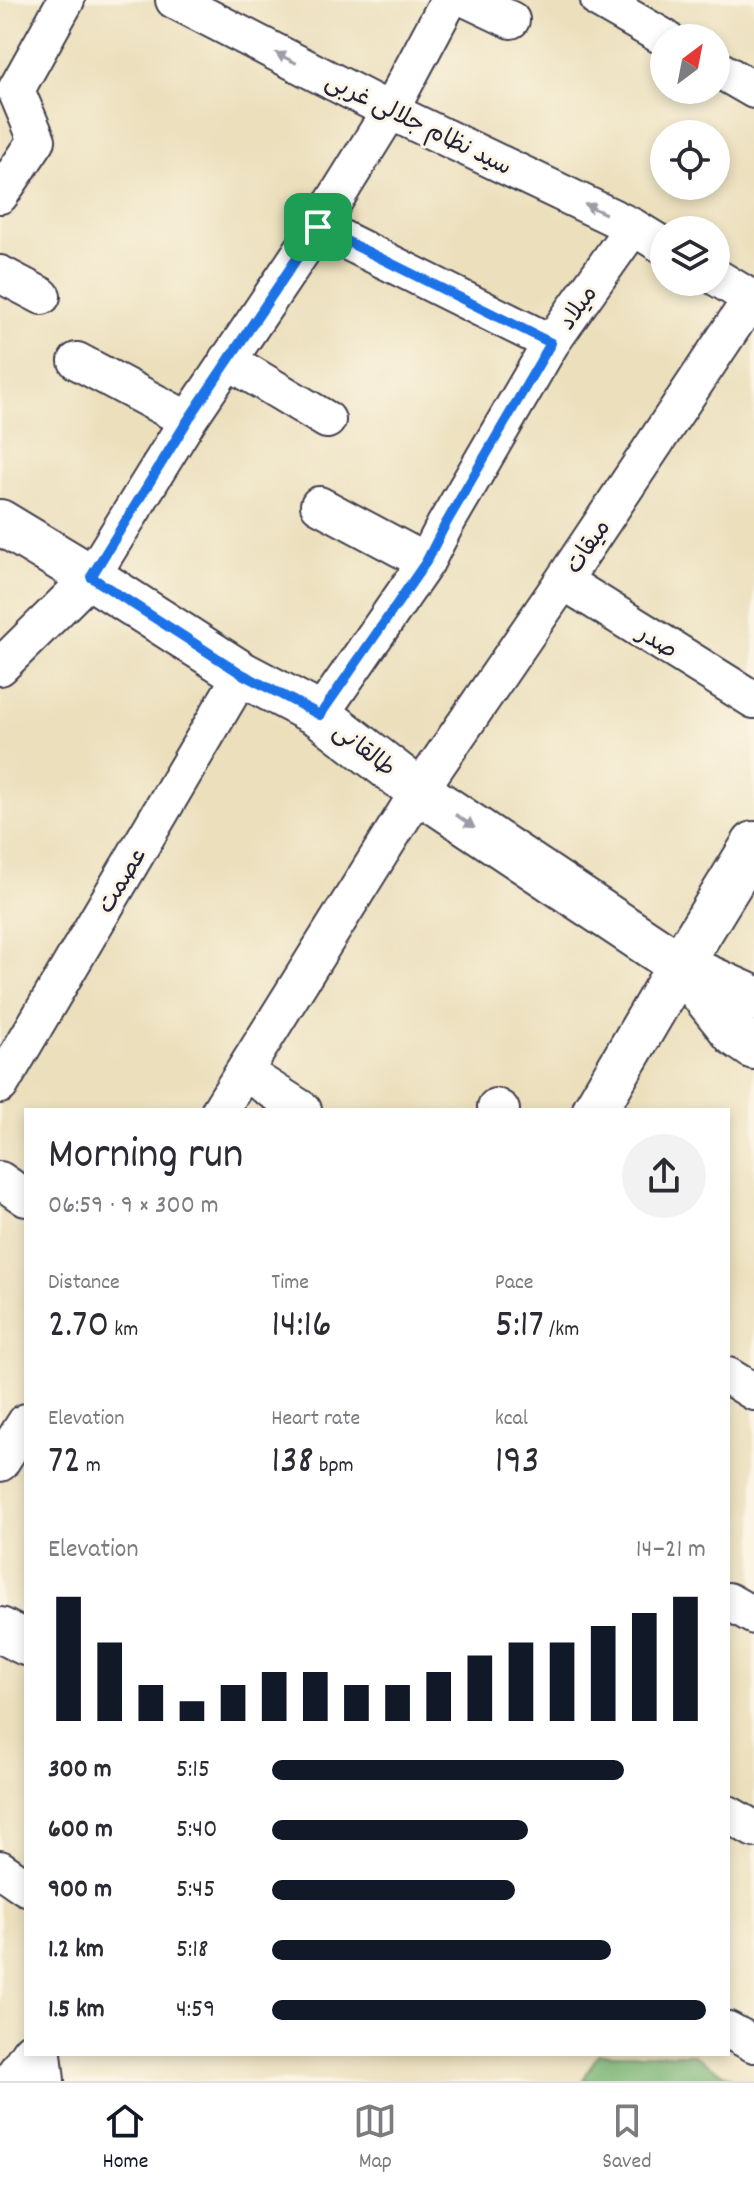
<!DOCTYPE html>
<meta charset="utf-8">
<style>
:root{--surface:#fff;--page:#f2f2f3;--text:#2b2b33;--muted:#7c7c81;--line:#e1e1e2;--accent:#111827}
body{margin:0;font-family:Dekko,"Playpen Sans Arabic",sans-serif;background:var(--page);color:var(--text);height:100vh;display:flex;flex-direction:column;font-size:30px;white-space:nowrap}
*{box-sizing:border-box;margin:0}
p{font-size:26px;color:var(--muted)}
.icon{flex:none;width:44px;height:44px;fill:none;stroke:currentColor;stroke-width:2;stroke-linecap:round;stroke-linejoin:round}
.map{position:relative;flex:1;overflow:hidden}
.sheet{position:absolute;left:24px;top:1108px;width:706px;height:948px;display:flex;flex-direction:column;background:var(--surface);border-radius:0px;box-shadow:0 4px 12px #0003}
.sheet>*{flex:none}
.needle{width:52px;rotate:32deg}
.tools{position:absolute;left:650px;top:24px;display:grid;gap:16px}
.tools a{display:grid;place-items:center;width:80px;height:80px;border-radius:50%;background:var(--surface);box-shadow:0 4px 12px #0003;font-size:40px}
.pin{position:absolute;display:grid;place-items:center;width:68px;height:68px;color:#fff;margin:-34px;border-radius:16px;box-shadow:0 4px 12px #0006}
.round{display:grid;place-items:center;flex:none;width:84px;height:84px;border-radius:42px;background:var(--page)}
.summary{display:flex;align-items:center;justify-content:space-between;height:136px;padding:0 24px}
h1{font-size:44px;font-weight:600;line-height:60px}
.figures{display:grid;grid-template-columns:repeat(3,1fr);gap:12px;height:136px;padding:8px 24px}
.figures div{display:grid;align-content:center}
.figures b{font-size:40px;font-weight:600}
.figures small{font-size:22px;font-weight:400}
.figures p{font-size:22px}
.chart{height:224px;padding:16px 24px}
.chart p{display:flex;justify-content:space-between}
.chart svg{width:100%;height:144px;margin-top:8px;stroke:var(--accent);stroke-width:6}
ul{padding:0 24px;list-style:none;font-size:26px}
li{display:grid;grid-template-columns:128px 96px 1fr;align-items:center;height:60px}
li i{height:20px;border-radius:10px;background:var(--accent)}
.tab-bar{display:flex;justify-content:space-around;align-items:center;height:112px;border-top:2px solid var(--line);background:var(--surface);font-size:22px;color:var(--muted)}
.tab-bar a{display:grid;justify-items:center;gap:4px}
.tab-bar .current{color:var(--accent)}
.map>svg:first-child{display:block}
</style>
<div class="map">
<svg width="754" height="2081" viewBox="0 0 754 2081">
<rect width="100%" height="100%" fill="#fcf5e5"/>
<filter id="ink" filterUnits="userSpaceOnUse"><feTurbulence type="fractalNoise" baseFrequency=".0125" numOctaves="2"/><feDisplacementMap in="SourceGraphic" scale="16" xChannelSelector="R" yChannelSelector="G"/><feConvolveMatrix kernelMatrix="1 2 1 2 8 2 1 2 1" color-interpolation-filters="sRGB"/></filter>
<filter id="wash" filterUnits="userSpaceOnUse"><feTurbulence type="fractalNoise" baseFrequency=".006" numOctaves="4" result="noise"/><feDisplacementMap in="SourceGraphic" scale="32" xChannelSelector="R" yChannelSelector="G"/><feGaussianBlur stdDeviation="1.8" result="paint"/><feColorMatrix in="noise" values="0 0 0 0 0 0 0 0 0 0 0 0 0 0 0 0 0 1.4 0 .05"/><feComposite in="paint" operator="in"/></filter>
<g filter="url(#wash)">
<rect width="100%" height="100%" fill="#ebdfbc"/>
<!-- forest -->
<path fill="#7ab574" stroke="#4e6c58" stroke-width="2" d="M 598,2054 L 692,2054 L 736,2081 L 583,2080 Z"/>
</g>
<g filter="url(#ink)">
<g fill="none" stroke-linecap="round" stroke-linejoin="round">
<defs>
<path id="street" d="M 174,0 L 390,111 L 633,227 L 664,246
M 469,0 L 511,20
M 599,0 L 665,38
M 716,68 L 754,90
M 0,195 L 37,140 L 16,90 L 66,0
M 318,227 L 551,343
M 0,274 L 42,296
M 716,277 L 754,300
M 227,360 L 327,420
M 77,361 L 188,420
M 319,505 L 426,562
M 563,581 L 754,700
M 0,667 L 91,577 L 188,420 L 318,227 L 390,111 L 449,0
M 320,715 L 426,562 L 445,525 L 551,343 L 633,227
M 244,1072 L 303,1110
M 0,1085 L 242,674
M 496,1107 L 501,1110
M 220,1110 L 419,791 L 563,581 L 751,299
M 0,1180 L 26,1198
M 728,1376 L 754,1392
M 0,1463 L 26,1422
M 728,1601 L 754,1616
M 728,1814 L 754,1829
M 0,1869 L 26,1887
M 728,2030 L 754,2044"/>
<path id="secondary" d="M 0,522 L 91,577 L 242,674 L 320,715 L 419,791 L 680,965 L 754,998
M 684,970 L 735,1034 L 754,1047
M 595,1110 L 680,965 L 754,844
M 0,1630 L 26,1643
M 15,2081 L 33,2054"/>
<path id="primary" d="M 39,2054 L 42,2081"/>
</defs>
<!-- street casing -->
<use href="#street" stroke="#403e4e" stroke-width="40"/>
<!-- secondary casing -->
<use href="#secondary" stroke="#403e4e" stroke-width="48"/>
<!-- primary casing -->
<use href="#primary" stroke="#403e4e" stroke-width="48"/>
<!-- street -->
<use href="#street" stroke="#fff" stroke-width="36"/>
<!-- secondary -->
<use href="#secondary" stroke="#fff" stroke-width="44"/>
<!-- primary -->
<use href="#primary" stroke="#fff" stroke-width="44"/>
</g>
<!-- one-way arrows -->
<defs><path id="oneway-solid" d="M-6-.8H1V-3.2L6.5 0L1 3.2V.8H-6Z" transform="scale(2)"/></defs>
<g fill="#9c9ca7">
<use href="#oneway-solid" transform="translate(286 58) rotate(-153)"/>
<use href="#oneway-solid" transform="translate(595 209) rotate(-155)"/>
<use href="#oneway-solid" transform="translate(465 821) rotate(34)"/>
</g>
</g>
<g fill="none" stroke-linecap="round" stroke-linejoin="round" filter="url(#ink)">
<defs>
<path id="route" d="M 318,227 L 551,343 L 445,525 L 426,562 L 320,715 L 242,674 L 91,577 L 188,420 Z"/>
</defs>
<!-- route casing -->
<use href="#route" stroke="#fff" stroke-width="16"/>
<!-- route -->
<use href="#route" stroke="#1a73e8" stroke-width="10"/>
</g>
<g text-anchor="middle" stroke-width="6" stroke-linejoin="round" paint-order="stroke">
<!-- street labels -->
<g font-size="24" fill="#22223b" stroke="#fcf5e5">
<text transform="translate(419 123) rotate(26)" y="8">سید نظام جلالی غربی</text>
<text transform="translate(577 307) rotate(-55)" y="8">میلاد</text>
<text transform="translate(587 546) rotate(-56)" y="8">میقات</text>
<text transform="translate(658 641) rotate(32)" y="8">صدر</text>
<text transform="translate(365 749) rotate(38)" y="8">طالقانی</text>
<text transform="translate(121 880) rotate(-59)" y="8">عصمت</text>
</g>
</g>
</svg>
<div class="tools">
<a><svg class="needle" viewBox="-14 -14 28 28"><path d="M0-13l5 13h-10z" fill="#e53935"/><path d="M0 13l5-13h-10z" fill="#7c7c81"/></svg></a>
<a><svg class="icon" aria-label="locate" viewBox="0 0 24 24"><circle cx="12" cy="12" r="6"/><path d="M12 2v4M12 18v4M2 12h4M18 12h4"/></svg></a>
<a><svg class="icon" aria-label="layers" viewBox="0 0 24 24"><path d="M12 4l9 5-9 5-9-5zM3 14l9 5 9-5"/></svg></a>
</div>
<div class="pin" style="left:318px;top:227px;background:#1e9e55"><svg class="icon" aria-label="arrive" viewBox="0 0 24 24"><path d="M6 21V4h12l-3 4 3 4H6"/></svg></div>
<section class="sheet">
<div class="summary"><div><h1>Morning run</h1><p>06:59 · 9 × 300 m</p></div><a class="round"><svg class="icon" aria-label="share" viewBox="0 0 24 24"><path d="M12 15V3M7 8l5-5 5 5M5 13v7h14v-7"/></svg></a></div>
<div class="figures">
<div><p>Distance</p><b>2.70<small> km</small></b></div>
<div><p>Time</p><b>14:16</b></div>
<div><p>Pace</p><b>5:17<small> /km</small></b></div>
</div>
<div class="figures">
<div><p>Elevation</p><b>72<small> m</small></b></div>
<div><p>Heart rate</p><b>138<small> bpm</small></b></div>
<div><p>kcal</p><b>193</b></div>
</div>
<div class="chart"><p><span>Elevation</span>14–21 m</p>
<svg viewBox="0 0 160 44" preserveAspectRatio="none"><path d="M5 44V6M15 44V20M25 44V33M35 44V38M45 44V33M55 44V29M65 44V29M75 44V33M85 44V33M95 44V29M105 44V24M115 44V20M125 44V20M135 44V15M145 44V11M155 44V6"/></svg>
</div>
<ul>
<li><b>300 m</b>5:15<i style="width:81%"></i></li>
<li><b>600 m</b>5:40<i style="width:59%"></i></li>
<li><b>900 m</b>5:45<i style="width:56%"></i></li>
<li><b>1.2 km</b>5:18<i style="width:78%"></i></li>
<li><b>1.5 km</b>4:59<i style="width:100%"></i></li>
</ul>
</section>
</div>
<nav class="tab-bar">
<a class="current"><svg class="icon" aria-label="home" viewBox="0 0 24 24"><path d="M3 11l9-7 9 7M6 9v11h12V9"/></svg>Home</a>
<a><svg class="icon" aria-label="map" viewBox="0 0 24 24"><path d="M3 6l6-2 6 2 6-2v14l-6 2-6-2-6 2zM9 4v14M15 6v14"/></svg>Map</a>
<a><svg class="icon" aria-label="saved" viewBox="0 0 24 24"><path d="M7 4h10v16l-5-4-5 4z"/></svg>Saved</a>
</nav>
